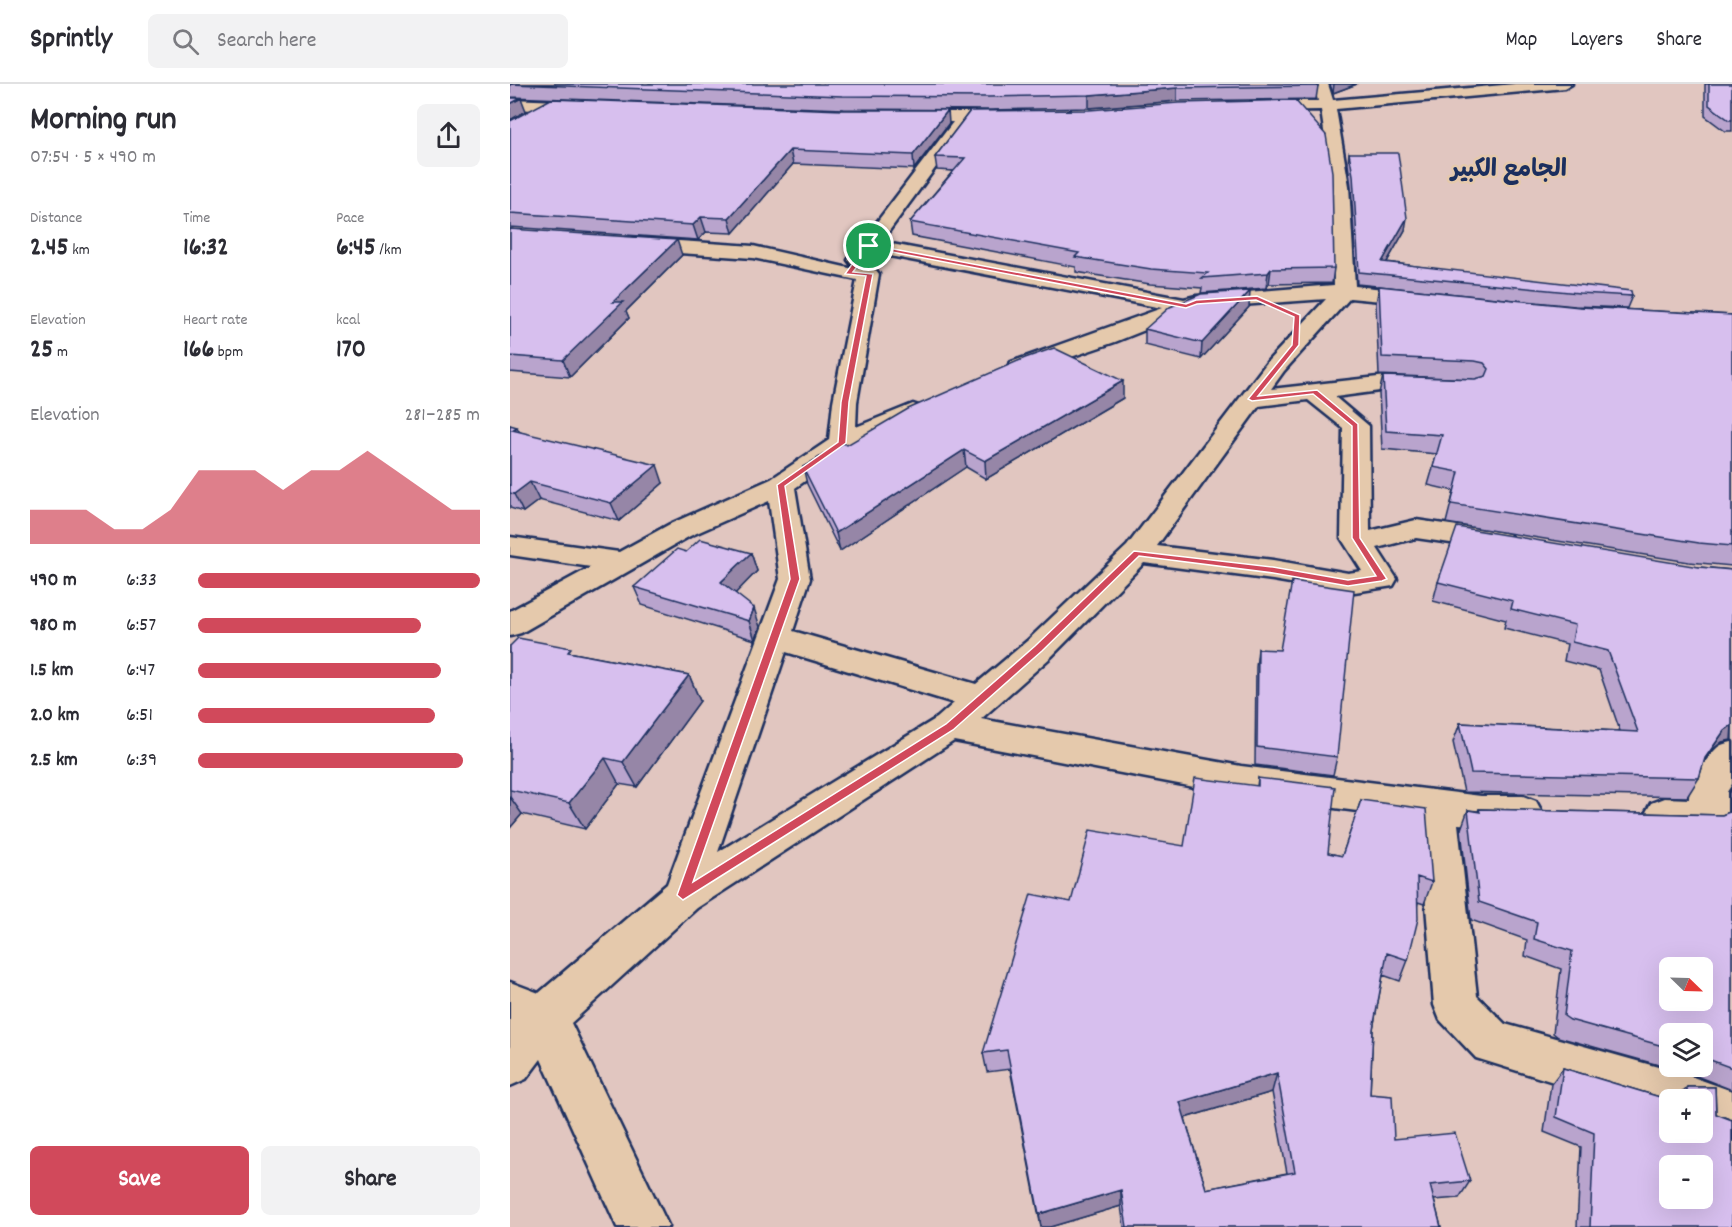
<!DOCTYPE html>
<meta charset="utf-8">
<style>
:root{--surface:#fff;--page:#f2f2f3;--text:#2b2b33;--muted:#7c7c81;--line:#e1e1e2;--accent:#d1495b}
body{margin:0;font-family:Dekko,"Playpen Sans Arabic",sans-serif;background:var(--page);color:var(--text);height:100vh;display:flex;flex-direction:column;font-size:22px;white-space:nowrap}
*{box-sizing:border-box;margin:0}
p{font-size:20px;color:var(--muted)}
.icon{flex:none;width:33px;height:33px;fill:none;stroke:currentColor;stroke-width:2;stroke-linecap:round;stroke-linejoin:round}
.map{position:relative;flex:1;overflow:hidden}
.drawer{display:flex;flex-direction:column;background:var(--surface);width:510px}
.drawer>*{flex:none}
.needle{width:39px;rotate:113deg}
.tools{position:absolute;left:1149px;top:873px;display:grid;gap:12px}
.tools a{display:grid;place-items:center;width:54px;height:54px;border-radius:9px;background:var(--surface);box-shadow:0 6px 24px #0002;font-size:30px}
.pin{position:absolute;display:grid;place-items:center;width:51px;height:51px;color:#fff;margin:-26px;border:3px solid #fff;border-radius:50%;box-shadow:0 2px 6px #0007}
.round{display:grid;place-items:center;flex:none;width:63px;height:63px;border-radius:9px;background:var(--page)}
.overview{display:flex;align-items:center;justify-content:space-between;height:102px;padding:0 30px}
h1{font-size:33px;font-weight:700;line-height:45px}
.metrics{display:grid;grid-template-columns:repeat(3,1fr);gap:9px;height:102px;padding:6px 30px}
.metrics div{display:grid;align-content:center}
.metrics b{font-size:26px;font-weight:700}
.metrics small{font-size:16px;font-weight:400}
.metrics p{font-size:16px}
.chart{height:168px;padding:12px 30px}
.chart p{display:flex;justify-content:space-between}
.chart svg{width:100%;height:108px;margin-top:6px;fill:var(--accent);opacity:.7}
.button{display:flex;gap:12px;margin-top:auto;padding:12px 30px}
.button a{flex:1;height:69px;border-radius:9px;background:var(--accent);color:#fff;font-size:24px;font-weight:700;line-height:69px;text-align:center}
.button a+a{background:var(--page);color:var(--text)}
ul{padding:0 30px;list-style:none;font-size:20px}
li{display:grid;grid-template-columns:96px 72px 1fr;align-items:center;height:45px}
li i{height:15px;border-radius:8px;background:var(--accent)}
header{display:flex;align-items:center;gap:36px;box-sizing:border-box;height:84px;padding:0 30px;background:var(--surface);border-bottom:2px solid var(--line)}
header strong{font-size:28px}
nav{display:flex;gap:33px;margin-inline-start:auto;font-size:21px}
.search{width:420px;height:54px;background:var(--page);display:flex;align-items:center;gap:15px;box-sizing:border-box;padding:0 21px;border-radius:9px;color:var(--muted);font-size:22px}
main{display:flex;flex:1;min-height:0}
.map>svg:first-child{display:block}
</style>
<header>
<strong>Sprintly</strong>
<div class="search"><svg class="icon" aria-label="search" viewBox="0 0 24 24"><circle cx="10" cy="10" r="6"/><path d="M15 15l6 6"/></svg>Search here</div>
<nav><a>Map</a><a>Layers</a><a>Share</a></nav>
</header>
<main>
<section class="drawer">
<div class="overview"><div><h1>Morning run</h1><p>07:54 · 5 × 490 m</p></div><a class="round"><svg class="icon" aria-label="share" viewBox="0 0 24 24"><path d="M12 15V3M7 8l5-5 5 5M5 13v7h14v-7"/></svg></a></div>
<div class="metrics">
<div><p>Distance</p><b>2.45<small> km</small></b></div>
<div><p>Time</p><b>16:32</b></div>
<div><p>Pace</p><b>6:45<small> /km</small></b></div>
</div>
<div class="metrics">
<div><p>Elevation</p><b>25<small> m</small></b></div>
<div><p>Heart rate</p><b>166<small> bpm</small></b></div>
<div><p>kcal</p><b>170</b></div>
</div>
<div class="chart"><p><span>Elevation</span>281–285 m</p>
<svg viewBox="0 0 160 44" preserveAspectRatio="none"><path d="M0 44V30L10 30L20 30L30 38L40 38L50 30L60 14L70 14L80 14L90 22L100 14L110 14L120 6L130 14L140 22L150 30L160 30V44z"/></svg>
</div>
<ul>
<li><b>490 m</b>6:33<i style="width:100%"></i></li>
<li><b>980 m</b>6:57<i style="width:79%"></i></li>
<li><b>1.5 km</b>6:47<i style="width:86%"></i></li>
<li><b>2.0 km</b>6:51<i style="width:84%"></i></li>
<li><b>2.5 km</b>6:39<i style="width:94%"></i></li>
</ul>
<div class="button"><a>Save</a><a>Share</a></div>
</section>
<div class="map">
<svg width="1222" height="1143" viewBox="0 0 1222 1143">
<rect width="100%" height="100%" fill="#e1c6c0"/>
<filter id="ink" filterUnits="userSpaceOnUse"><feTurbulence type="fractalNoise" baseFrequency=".0167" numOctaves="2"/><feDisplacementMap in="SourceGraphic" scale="12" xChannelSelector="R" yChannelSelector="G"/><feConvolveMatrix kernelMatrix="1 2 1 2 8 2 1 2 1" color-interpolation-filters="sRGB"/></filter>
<g filter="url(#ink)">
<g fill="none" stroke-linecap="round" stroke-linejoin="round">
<defs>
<path id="street" d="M 804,0 L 818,0 L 823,16 L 1005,0 L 1062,0 L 1055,4 L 826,25 L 839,102 L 845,202 L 913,209 L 921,210 L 924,215 L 921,220 L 913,221 L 840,214 L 774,287 L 761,305 L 877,292 L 925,296 L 928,301 L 925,306 L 916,308 L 877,306 L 825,313 L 859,342 L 860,447 L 906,436 L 989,448 L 999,450 L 1004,457 L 999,464 L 989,466 L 906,454 L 867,464 L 887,495 L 883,502 L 838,509 L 763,496 L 634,479 L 541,573 L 471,635 L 731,682 L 971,712 L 1013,712 L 1026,717 L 1032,728 L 1026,739 L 1013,744 L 948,740 L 967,912 L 995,940 L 1180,992 L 1222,1007 L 1222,1055 L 1192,1044 L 1192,1016 L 1160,1016 L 1160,1034 L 966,974 L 930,936 L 924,921 L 909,735 L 731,712 L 444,657 L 187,824 L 61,939 L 159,1143 L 107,1143 L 31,975 L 16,995 L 0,1002 L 0,898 L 29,909 L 157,800 L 270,495 L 259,417 L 180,452 L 11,549 L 0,552 L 0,527 L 81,483 L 0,471 L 0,453 L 109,468 L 160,440 L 261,395 L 319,356 L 323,318 L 347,196 L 243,174 L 125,166 L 118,164 L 115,160 L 118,156 L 125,154 L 243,162 L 339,184 L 366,186 L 369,190 L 347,318 L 346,343 L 403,320 L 412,323 L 416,328 L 412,333 L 341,365 L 285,404 L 300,495 L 283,547 L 466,600 L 517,557 L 617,462 L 758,277 L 816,215 L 690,224 L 605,258 L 517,288 L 509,290 L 501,288 L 497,283 L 501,278 L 652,224 L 364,169 L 355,180 L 341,180 L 338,176 L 341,172 L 443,38 L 395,38 L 387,33 L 395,28 L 500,28 L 508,33 L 500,38 L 459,38 L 371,158 L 674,215 L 686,212 L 824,201 L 822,102 L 811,26 L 743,27 L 735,22 L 743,17 L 808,17 ZM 798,316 L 833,344 L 831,454 L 852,487 L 838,489 L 763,476 L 647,462 L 749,322 ZM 276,568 L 444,619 L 427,634 L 208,768 Z
M 0,15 L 74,18 L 82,23 L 74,28 L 0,25 Z
M 1222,658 L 1222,700 L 1217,708 L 1217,731 L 1211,742 C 1190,749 1162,748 1141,741 L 1135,730 L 1141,719 L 1154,714 L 1179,715 C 1179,699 1196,674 1208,663 C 1212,660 1218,659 1222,658 Z"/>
</defs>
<!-- street casing -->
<use href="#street" stroke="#1b2f5e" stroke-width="5"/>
<!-- street -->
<use href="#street" fill="#e5c9ac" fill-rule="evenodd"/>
</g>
<!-- wall -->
<path fill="#b9a4cd" stroke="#1b2f5e" stroke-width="1.5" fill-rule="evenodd" d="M 0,0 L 808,2 L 806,15 L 667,17 L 579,24 L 480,26 L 334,25 L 0,13 Z
M 820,0 L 847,0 L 823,9 Z
M 1195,0 L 1222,0 L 1222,47 L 1215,47 L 1195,32 Z
M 460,27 L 824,184 L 822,199 L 759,200 L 756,204 L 691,209 L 692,204 L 640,200 L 566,188 L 566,183 L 402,152 L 400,138 L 443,87 L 427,86 L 425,73 Z
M 0,37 L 439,39 L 404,85 L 283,80 L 223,149 L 196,148 L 188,156 L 0,143 Z
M 839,69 L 895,146 L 877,178 L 1122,212 L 1117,224 L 1065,222 L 847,200 L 841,102 L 838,80 Z
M 0,145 L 172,171 L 116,227 L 119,234 L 60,293 L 0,288 Z
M 869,202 L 1070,223 L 1222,231 L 1222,482 L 1179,478 L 936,439 L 944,407 L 918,401 L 927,370 L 872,365 L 869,309 L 873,292 L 963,295 L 869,291 L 866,219 Z
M 739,223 L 691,275 L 635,261 L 635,245 Z
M 613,314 L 476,395 L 456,383 L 330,467 L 297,400 L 293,383 L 337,361 Z
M 0,341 L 10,348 L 153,399 L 109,437 L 29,416 L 13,428 L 0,424 Z
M 176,468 L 241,469 L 247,487 L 225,509 L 250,543 L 245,556 L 132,521 L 124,503 Z
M 1189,483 L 1222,486 L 1222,656 L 1212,658 L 1202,666 L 1194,677 L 1189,694 L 1177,713 L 954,708 L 943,658 L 950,639 L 1110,647 L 1089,586 L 1054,577 L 1057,560 L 994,544 L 996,536 L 923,517 L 928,498 Z
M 0,562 L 64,569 L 179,591 L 190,617 L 127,703 L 109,700 L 75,745 L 12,730 L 0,744 Z
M 748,565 L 827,673 L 823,691 L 745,681 L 746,583 Z
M 748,694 L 818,769 L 832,772 L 851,716 L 922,798 L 914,820 L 908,818 L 898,876 L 890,897 L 873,891 L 863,945 L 860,1010 L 884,1055 L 960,1097 L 949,1114 L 924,1116 L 931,1143 L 614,1143 L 611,1122 L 540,1143 L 531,1143 L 500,985 L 477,988 L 473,969 L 561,818 L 674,762 L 747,702 ZM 762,1008 L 777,1089 L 696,1105 L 675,1034 Z
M 1222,704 L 1222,1006 L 1181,990 L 1048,953 L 1043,949 L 1051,885 L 1015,872 L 1017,856 L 961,836 L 951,745 L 958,726 L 968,727 L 969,725 L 1212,731 L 1219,728 L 1219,709 ZM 1160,950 L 1192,950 L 1192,982 L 1160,982 Z
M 1053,984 L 1160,1016 L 1160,1048 L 1192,1048 L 1192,1016 L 1165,1016 L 1177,1003 L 1205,1003 L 1206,1030 L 1222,1036 L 1222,1143 L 1067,1143 L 1071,1063 L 1034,1048 L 1041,1000 ZM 1160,1082 L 1192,1082 L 1192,1114 L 1160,1114 Z"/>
<!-- shaded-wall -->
<path fill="#9686a7" stroke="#1b2f5e" stroke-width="1.5" d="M 824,0 L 847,0 L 823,9 Z
M 667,4 L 667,17 L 579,24 L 579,11 Z
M 11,14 L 16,27 L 0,36 L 0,20 Z
M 438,26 L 439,39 L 404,85 L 403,71 Z
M 280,66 L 283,80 L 223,149 L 219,134 Z
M 191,133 L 196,148 L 188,156 L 183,141 Z
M 897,134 L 895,146 L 870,190 L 872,178 Z
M 167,156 L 172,171 L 116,227 L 119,234 L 60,293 L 53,276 L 103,218 Z
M 761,185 L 759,200 L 756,204 L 758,189 Z
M 740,207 L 739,223 L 691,275 L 692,259 Z
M 613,297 L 613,314 L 476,395 L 475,377 Z
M 7,343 L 16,360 L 2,346 Z
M 454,366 L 456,383 L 330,467 L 326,449 Z
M 147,381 L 153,399 L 109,437 L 101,419 Z
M 20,398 L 29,416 L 13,428 L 4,410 Z
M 241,469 L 247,487 L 218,517 L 211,498 Z
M 244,524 L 250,543 L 245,556 L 239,537 Z
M 179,591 L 190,617 L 127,703 L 113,678 Z
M 1222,641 L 1221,656 L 1212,658 L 1202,666 L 1183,693 L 1214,647 Z
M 95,674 L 109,700 L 75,745 L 59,719 Z
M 0,713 L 12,730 L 0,744 Z
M 767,989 L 762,1008 L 668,1036 L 670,1018 Z
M 611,1106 L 611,1122 L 540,1143 L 531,1143 L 529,1130 Z"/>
<!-- building -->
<path fill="#d7bfee" stroke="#1b2f5e" stroke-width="1.5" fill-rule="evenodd" d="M 0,0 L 807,0 L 808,2 L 667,4 L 579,11 L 479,13 L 332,12 Z
M 1199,0 L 1222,0 L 1222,36 L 1219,36 L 1199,21 Z
M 0,14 L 11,14 L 0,20 Z
M 41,15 L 332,26 L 438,26 L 403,71 L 280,66 L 219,134 L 191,133 L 183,141 L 0,129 L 0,37 Z
M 785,16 L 816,51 L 822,88 L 824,184 L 761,185 L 758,189 L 692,194 L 698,189 L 641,185 L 565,173 L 569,169 L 400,138 L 455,74 L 425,73 L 460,27 L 579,26 L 668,19 Z
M 839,69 L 888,69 L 897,134 L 872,178 L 1121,207 L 1122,212 L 1069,209 L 849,188 L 843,91 Z
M 0,145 L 167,156 L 103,218 L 113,218 L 53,276 L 0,272 Z
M 869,202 L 1070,223 L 1222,231 L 1222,462 L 1189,459 L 941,420 L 949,388 L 923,383 L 932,351 L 876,347 L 873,292 L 965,295 L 976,292 L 979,285 L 974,279 L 965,277 L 872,273 Z
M 740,207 L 692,259 L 635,245 L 660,223 L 691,210 Z
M 544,264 L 613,297 L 475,377 L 454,366 L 326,449 L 293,383 L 333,359 L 337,361 L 398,325 L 515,274 Z
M 0,341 L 7,343 L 2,346 L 147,381 L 101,419 L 20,398 L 4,410 L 0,409 Z
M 947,443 L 1189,483 L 1222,486 L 1222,641 L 1214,647 L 1195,674 L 1189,694 L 961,689 L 950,639 L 1128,648 L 1098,567 L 1062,558 L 1065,541 L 1001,525 L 1003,517 L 928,498 Z
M 190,455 L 241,469 L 211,498 L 244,524 L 239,537 L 124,503 L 167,465 L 176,468 Z
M 782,497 L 844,506 L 827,673 L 747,663 L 748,565 L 770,566 Z
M 8,554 L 61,564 L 58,568 L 179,591 L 113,678 L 95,674 L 59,719 L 0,706 L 0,562 Z
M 685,694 L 748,702 L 748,694 L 825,703 L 818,769 L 832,772 L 851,716 L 916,725 L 922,798 L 907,793 L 908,835 L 898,876 L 877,869 L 863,945 L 860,1010 L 882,1012 L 884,1055 L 945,1049 L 960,1097 L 920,1101 L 931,1143 L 617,1143 L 611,1106 L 529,1130 L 497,966 L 473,969 L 521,810 L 561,818 L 580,746 L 674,762 ZM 767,989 L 785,1088 L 696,1105 L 670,1018 Z
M 969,725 L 1212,731 L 1222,727 L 1222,984 L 1192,973 L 1192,950 L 1160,950 L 1160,964 L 1060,936 L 1054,932 L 1062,867 L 1024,855 L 1027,838 L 969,818 L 958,726 L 970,728 ZM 1160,884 L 1192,884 L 1192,916 L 1160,916 Z
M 1053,984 L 1160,1016 L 1160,1048 L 1192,1048 L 1192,1016 L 1177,1016 L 1177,1003 L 1205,1003 L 1206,1030 L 1222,1036 L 1222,1143 L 1080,1143 L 1084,1049 L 1046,1033 ZM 1160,1082 L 1192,1082 L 1192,1114 L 1160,1114 Z"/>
</g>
<!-- route -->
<path fill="#d1495b" stroke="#fff" stroke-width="1.5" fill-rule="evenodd" d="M 357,160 L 676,220 L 686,216 L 747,212 L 790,231 L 789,261 L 748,312 L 807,306 L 848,340 L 850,454 L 877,495 L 872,497 L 838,502 L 763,489 L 629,472 L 532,567 L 443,646 L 173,816 L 167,811 L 280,495 L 267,401 L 328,358 L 331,318 L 356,192 L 335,190 ZM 361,164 L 676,224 L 687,220 L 746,216 L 784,233 L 782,261 L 738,315 L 742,317 L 803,310 L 842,342 L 842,454 L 866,492 L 838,496 L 763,483 L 624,467 L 525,562 L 436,640 L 183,798 L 290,495 L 275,402 L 336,359 L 339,318 L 363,190 L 343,188 Z"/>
<g text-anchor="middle" stroke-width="5" stroke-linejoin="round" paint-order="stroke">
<!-- far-district labels -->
<g font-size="24" font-weight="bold" fill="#1b2f5e" stroke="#e5c9ac">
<text x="999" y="92">الجامع الكبير</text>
</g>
</g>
</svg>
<div class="tools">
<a><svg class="needle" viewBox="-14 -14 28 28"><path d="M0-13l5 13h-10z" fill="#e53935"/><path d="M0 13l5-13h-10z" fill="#7c7c81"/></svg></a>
<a><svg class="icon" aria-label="layers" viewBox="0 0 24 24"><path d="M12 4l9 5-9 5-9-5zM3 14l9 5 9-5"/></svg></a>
<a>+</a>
<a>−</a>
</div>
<div class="pin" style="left:359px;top:162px;background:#1e9e55"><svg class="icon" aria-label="arrive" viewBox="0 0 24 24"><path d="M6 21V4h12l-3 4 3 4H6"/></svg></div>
</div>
</main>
